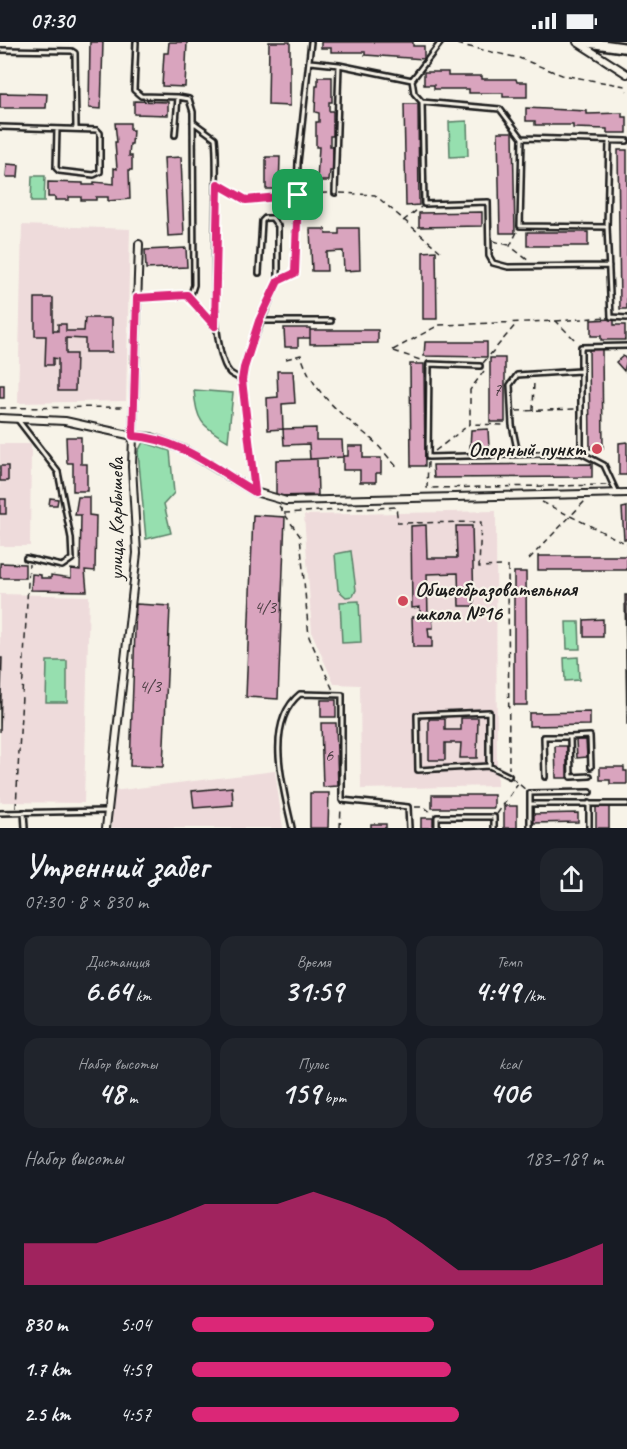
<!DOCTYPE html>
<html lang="ru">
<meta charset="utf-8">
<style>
:root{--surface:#171b24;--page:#20242c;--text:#f1f3f6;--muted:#9ea1a6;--accent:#db2777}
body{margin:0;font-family:Caveat,sans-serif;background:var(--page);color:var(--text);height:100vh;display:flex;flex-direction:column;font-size:22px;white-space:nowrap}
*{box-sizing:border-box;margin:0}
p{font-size:20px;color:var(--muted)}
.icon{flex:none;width:33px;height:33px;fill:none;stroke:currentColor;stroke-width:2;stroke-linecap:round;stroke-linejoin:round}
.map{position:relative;height:786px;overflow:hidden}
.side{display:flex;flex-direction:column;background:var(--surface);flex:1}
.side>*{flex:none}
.pin{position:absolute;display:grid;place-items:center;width:51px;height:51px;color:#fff;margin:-26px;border-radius:12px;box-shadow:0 3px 9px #0006}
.round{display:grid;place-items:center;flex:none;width:63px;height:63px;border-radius:18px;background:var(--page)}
.overview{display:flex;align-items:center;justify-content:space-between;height:102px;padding:0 24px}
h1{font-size:33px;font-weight:600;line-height:45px}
.figures{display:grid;grid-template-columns:repeat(3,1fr);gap:9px;height:102px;padding:6px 24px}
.figures div{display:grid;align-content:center;border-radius:15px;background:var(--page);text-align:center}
.figures b{font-size:30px;font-weight:600}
.figures small{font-size:16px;font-weight:400}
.figures p{font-size:16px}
.chart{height:168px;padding:12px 24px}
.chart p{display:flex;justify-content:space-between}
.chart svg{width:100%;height:108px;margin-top:6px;fill:var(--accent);opacity:.7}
ul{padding:0 24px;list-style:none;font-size:20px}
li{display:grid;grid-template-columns:96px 72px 1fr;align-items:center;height:45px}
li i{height:15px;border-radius:8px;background:var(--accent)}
.status{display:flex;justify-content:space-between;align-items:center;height:42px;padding:0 30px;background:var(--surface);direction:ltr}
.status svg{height:16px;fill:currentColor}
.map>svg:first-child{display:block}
</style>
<div class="status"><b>07:30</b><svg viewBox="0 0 49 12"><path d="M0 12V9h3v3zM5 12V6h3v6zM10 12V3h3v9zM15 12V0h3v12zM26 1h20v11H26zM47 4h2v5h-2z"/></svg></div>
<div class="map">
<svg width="627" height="786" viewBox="0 0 627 786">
<rect width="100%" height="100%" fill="#f7f3e8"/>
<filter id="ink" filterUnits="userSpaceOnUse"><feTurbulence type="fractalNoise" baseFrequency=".0167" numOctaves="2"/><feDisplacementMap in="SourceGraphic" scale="12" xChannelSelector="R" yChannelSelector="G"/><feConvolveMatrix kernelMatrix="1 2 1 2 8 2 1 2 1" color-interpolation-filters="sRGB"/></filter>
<g filter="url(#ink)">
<!-- built -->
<path fill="#eedbdb" d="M 22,183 L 130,187 L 126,359 L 18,361 Z
M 0,402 L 31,402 L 30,504 L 0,504 Z
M 496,469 L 497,744 L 361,747 L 360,643 L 334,642 L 312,591 L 304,473 Z
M 0,552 L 89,554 L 84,761 L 0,760 Z
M 275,729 L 283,786 L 112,786 L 113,749 Z"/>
<!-- green -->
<path fill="#96dfaf" stroke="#597e66" stroke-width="1.5" d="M 467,79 L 468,114 L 450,115 L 449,80 Z
M 32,134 L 45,134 L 44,160 L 31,160 Z
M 194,348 L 233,351 L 228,399 C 201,384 196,378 194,348 Z
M 143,400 L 170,409 L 174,451 L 164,462 L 171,491 L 146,497 L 138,410 Z
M 351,509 L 356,548 L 353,554 L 346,555 L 338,548 L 335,512 Z
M 359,559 L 361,600 L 342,601 L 340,560 Z
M 566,580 L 579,580 L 580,607 L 567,607 Z
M 578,615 L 579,638 L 565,639 L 564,616 Z
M 47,619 L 67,619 L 67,660 L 46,660 Z"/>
<!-- building -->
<path fill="#d9a4be" stroke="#1c1c1c" stroke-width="1.5" d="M 90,0 L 103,0 L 101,67 L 89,66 Z
M 169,0 L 187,0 L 185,45 L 162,44 L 164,11 L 168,11 Z
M 269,0 L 290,0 L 290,64 L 268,63 Z
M 321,0 L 413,0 L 413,4 L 424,4 L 424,17 L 365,13 L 365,10 L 331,10 L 331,6 L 321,6 Z
M 424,30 L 448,30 L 448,34 L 482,34 L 482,37 L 516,37 L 517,40 L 527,40 L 527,55 L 503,55 L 503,51 L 469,51 L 469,47 L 434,47 L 434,43 L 424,43 Z
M 318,35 L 332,35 L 332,60 L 329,60 L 329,69 L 333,69 L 333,94 L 330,94 L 330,104 L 333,104 L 333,129 L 330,129 L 329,139 L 317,139 L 319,105 L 316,105 L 316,80 L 319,80 L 319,71 L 315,70 L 316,44 L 318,44 Z
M 0,51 L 47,52 L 46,66 L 0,66 Z
M 134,59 L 168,60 L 168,73 L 134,72 Z
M 404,62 L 418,62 L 419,163 L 406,164 Z
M 526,66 L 587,69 L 587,72 L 622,71 L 622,75 L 627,75 L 627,91 L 607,91 L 607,87 L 573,86 L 573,83 L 535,83 L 535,79 L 526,79 Z
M 115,81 L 130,81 L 130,88 L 133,88 L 132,102 L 130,102 L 129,114 L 132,114 L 132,128 L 129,128 L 130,157 L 108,159 L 108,155 L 96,155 L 96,158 L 81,158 L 81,155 L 69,155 L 69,158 L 55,158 L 55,155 L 48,155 L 48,140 L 83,141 L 83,143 L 94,143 L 94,140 L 114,142 L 114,126 L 117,127 L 115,100 L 117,100 Z
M 498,90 L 513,90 L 515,191 L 500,191 Z
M 618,108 L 627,108 L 627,267 L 620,267 Z
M 181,115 L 184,193 L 168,194 L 164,116 Z
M 266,115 L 280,115 L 279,147 L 266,147 Z
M 7,122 L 19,123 L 18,135 L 6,135 Z
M 482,170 L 482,184 L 419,185 L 419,171 Z
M 339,186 L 359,186 L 360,228 L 344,229 L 343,209 L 326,210 L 327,229 L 312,229 L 310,187 L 325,187 L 326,192 L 339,192 Z
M 527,190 L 588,190 L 588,204 L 527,204 Z
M 186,206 L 187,225 L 146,227 L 145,208 Z
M 436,209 L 437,277 L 423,277 L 423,210 Z
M 35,256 L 53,256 L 53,289 L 58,289 L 58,282 L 66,282 L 66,289 L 84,289 L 85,276 L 112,276 L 112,310 L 85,310 L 85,297 L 66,296 L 66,312 L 76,312 L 75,349 L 58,349 L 58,317 L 53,316 L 53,323 L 45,323 L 46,294 L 35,294 Z
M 614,277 L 614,283 L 625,283 L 625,298 L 601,298 L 601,294 L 591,294 L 591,278 Z
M 284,286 L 310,286 L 310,296 L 298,296 L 298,305 L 285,305 Z
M 310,288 L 378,288 L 378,301 L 310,302 Z
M 425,300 L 487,300 L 487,315 L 424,314 Z
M 589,307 L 602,307 L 603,406 L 590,407 Z
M 623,314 L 627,318 L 624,329 L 616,320 Z
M 490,316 L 505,316 L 505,380 L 490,380 Z
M 410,322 L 424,322 L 425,424 L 411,424 Z
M 277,329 L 293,329 L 295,361 L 282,362 L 283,387 L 268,388 L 267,356 L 278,355 Z
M 0,343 L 4,343 L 4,356 L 0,356 Z
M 316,386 L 316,398 L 342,398 L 343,415 L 310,417 L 309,402 L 284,403 L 283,387 Z
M 488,387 L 489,406 L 470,406 L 471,388 Z
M 66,395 L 81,395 L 81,422 L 87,422 L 87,449 L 73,449 L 73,421 L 67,421 Z
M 627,400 L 627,433 L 619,433 L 619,401 Z
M 348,404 L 363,404 L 363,416 L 381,416 L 381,431 L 376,431 L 376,440 L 360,440 L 360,428 L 343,428 L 343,414 L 348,414 Z
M 317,417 L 318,453 L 276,454 L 276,418 Z
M 592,422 L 592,435 L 434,436 L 433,423 Z
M 0,424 L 8,424 L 8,439 L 0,439 Z
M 78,455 L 89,455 L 89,473 L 96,474 L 95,529 L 85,528 L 87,549 L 31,548 L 32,532 L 41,533 L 41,536 L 51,536 L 51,533 L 71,536 L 71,527 L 80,528 L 81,473 L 75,473 Z
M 50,456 L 58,457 L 57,463 L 49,463 Z
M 0,457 L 6,457 L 6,472 L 0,472 Z
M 627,465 L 627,497 L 624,497 L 622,466 Z
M 253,473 L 285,475 L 278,657 L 246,655 Z
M 426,483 L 427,516 L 457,516 L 456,484 L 472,484 L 474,564 L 459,564 L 458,531 L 427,532 L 428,574 L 432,574 L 433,586 L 428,586 L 429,595 L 432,595 L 432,605 L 413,605 L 412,575 L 420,575 L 420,565 L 412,566 L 411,484 Z
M 538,514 L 627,514 L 627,528 L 538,528 Z
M 0,521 L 25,522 L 25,536 L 0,536 Z
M 514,530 L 526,530 L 527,663 L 514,663 Z
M 625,553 L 627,553 L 627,683 Z
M 136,562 L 170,564 L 163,725 L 130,724 Z
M 603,577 L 603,595 L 584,595 L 584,578 Z
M 0,616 L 2,616 L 0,690 Z
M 321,658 L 336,658 L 336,675 L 321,675 Z
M 590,670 L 590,683 L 529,684 L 529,671 Z
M 461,676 L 478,676 L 477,716 L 460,716 L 461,701 L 445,701 L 445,718 L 429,718 L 429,677 L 445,677 L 445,688 L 461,688 Z
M 321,681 L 336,681 L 338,744 L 323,745 Z
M 576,698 L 586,698 L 587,715 L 577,716 Z
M 555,704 L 567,704 L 567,736 L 556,736 Z
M 600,725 L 624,725 L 624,729 L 627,729 L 627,742 L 610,742 L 610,738 L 600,738 Z
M 232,745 L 233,763 L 194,766 L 192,749 Z
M 310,751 L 329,751 L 328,786 L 310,786 Z
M 432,753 L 494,753 L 494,766 L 432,766 Z
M 504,764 L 517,764 L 517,786 L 504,786 Z
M 596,765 L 609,765 L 609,786 L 596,786 Z
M 578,771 L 578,780 L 534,781 L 534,772 Z
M 421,776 L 433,776 L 433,786 L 421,786 Z
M 371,782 L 386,782 L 386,786 L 371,786 Z"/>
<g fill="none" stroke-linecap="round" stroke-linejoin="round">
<defs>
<path id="service" d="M 136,0 L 134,48 L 141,54 L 178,55 L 175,93
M 0,8 L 72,9 L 75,11 L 76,87
M 310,20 L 339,23 L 412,38 L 414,51 L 422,60 L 500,67 L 522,96 L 520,184 L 607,185
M 412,38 L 441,0
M 422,60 L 424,162 L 488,160 L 489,214 L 493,221 L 508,225 L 609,224
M 193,80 L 215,96 C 221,143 203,303 230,331 C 233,333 239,336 242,338
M 0,85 L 97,88 L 100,91 L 100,130 L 94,133 L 59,129 L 56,126 L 57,87
M 522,96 L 627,99
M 609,99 L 607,185 L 611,275 L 627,276
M 335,151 L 339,23
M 259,231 L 262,179 L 265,176 L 272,176 L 278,184 L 278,239
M 187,253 L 215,284
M 139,256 L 187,253 L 191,252 L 194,243 L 193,70 L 189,57 L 178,55
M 259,279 L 331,279
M 480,324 L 429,322 L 428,415 L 581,411 L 604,423 L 616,449
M 18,378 L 58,430 L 71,496 L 72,517 L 62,524 L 26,516
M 581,411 L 581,305 L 627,304
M 518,412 L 512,383 L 510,343 L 517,333 L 580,329
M 254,447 L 242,338 L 247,314 L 278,239 L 295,231 L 298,120 L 311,0
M 489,724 L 489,670 L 417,673 L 418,728 L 489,724 L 509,734
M 590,734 L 571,735 L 570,695 L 590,694 L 591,725
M 545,735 L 544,695 L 570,695
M 530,762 L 627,762
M 24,770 L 25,786
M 0,771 L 106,769
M 292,786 C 284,748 263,682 300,652 L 342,653 L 342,758 L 408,765 L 409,786
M 437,786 L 437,775 L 494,775 L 494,786
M 530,786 L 530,751 L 590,750
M 589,786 L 589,761"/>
<path id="minor" d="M 577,0 L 627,32
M 0,376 L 65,379 L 133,394 L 151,395 L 185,408 L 255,450 L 286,459 L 627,451
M 106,786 L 137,511 L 132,425 L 139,202"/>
<path id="secondary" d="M 584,0 L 627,6"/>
</defs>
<!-- service casing -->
<use href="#service" stroke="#1c1c1c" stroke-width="8"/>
<!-- minor casing -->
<use href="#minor" stroke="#1c1c1c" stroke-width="10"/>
<!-- secondary casing -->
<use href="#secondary" stroke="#1c1c1c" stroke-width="13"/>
<!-- path -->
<path stroke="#1c1c1c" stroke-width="1.5" stroke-dasharray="6 4.5" stroke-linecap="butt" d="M 447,0 L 519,16 L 562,33 L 625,44 L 627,49
M 221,144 L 246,158 L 290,153
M 340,151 L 375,153 L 440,209
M 301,152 L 329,151
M 403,179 L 421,165
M 517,190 L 510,204 L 529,219
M 493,199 L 509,203
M 556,279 L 607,275
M 393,308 L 439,283 L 556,279 L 577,300
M 394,309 L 423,319
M 286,317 L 301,313 C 312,350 341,372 369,395 C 380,404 389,417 399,427
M 483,321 L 517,281
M 484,329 L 470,348 L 470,382 L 506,383
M 0,366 L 126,365
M 516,369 L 577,367
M 533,369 L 534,338
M 435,409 L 470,382
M 428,420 L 427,446 L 609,443
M 542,460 L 627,502
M 279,464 L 300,494 L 309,595 L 333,648
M 284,471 L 396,465 L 398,481 L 481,480 L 479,525 L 501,524
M 529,517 L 585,459
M 508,524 L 509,727
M 512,736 L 527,749
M 415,765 L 424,765 L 432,771
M 16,766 L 29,522
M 497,772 L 518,742
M 340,786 L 341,765"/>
<!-- service -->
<use href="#service" stroke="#f7f3e8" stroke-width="3"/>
<!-- minor -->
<use href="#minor" stroke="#f7f3e8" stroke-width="6"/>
<!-- secondary -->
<use href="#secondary" stroke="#f7f3e8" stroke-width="8"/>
</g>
</g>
<g fill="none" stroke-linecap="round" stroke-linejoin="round" filter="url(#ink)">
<defs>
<path id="route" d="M 218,142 L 246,158 L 298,153 L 295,231 L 278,239 L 259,279 L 244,326 L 242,338 L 255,450 C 217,428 178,396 133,394 L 137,256 L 187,253 L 215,284 Z"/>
</defs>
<!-- route casing -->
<use href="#route" stroke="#fff" stroke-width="12"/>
<!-- route -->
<use href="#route" stroke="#db2777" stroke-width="8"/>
</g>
<!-- markers -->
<g fill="#d1495b" stroke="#f7f3e8" stroke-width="2">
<circle cx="597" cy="407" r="6"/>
<circle cx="403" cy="559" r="6"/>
</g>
<g text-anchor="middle" stroke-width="4.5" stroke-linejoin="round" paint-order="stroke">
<!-- number labels -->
<g font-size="18" fill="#4b3e44">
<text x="497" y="354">7</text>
<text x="265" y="571">4/3</text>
<text x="150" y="650">4/3</text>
<text x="329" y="719">6</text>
</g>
<!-- poi labels -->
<g font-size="21" font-weight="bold" fill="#1c1c1c" stroke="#f7f3e8" text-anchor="end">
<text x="585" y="414">Опорный пункт</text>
<text x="415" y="554" text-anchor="start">Общеобразовательная<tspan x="415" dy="24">школа №16</tspan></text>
</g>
<!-- street labels -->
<g font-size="21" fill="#1c1c1c" stroke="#f7f3e8">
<text transform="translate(116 477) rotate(-90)" y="7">улица Карбышева</text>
</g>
</g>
</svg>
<div class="pin" style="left:298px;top:153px;background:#1e9e55"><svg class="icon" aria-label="arrive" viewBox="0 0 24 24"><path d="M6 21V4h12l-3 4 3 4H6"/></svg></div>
</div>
<section class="side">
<div class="overview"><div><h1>Утренний забег</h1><p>07:30 · 8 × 830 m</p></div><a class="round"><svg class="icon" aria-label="share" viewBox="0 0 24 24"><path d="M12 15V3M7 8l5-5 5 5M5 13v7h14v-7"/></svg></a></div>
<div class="figures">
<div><p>Дистанция</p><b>6.64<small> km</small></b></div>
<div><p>Время</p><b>31:59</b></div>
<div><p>Темп</p><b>4:49<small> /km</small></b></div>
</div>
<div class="figures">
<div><p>Набор высоты</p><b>48<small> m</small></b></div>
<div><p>Пульс</p><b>159<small> bpm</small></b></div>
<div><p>kcal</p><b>406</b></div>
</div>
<div class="chart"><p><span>Набор высоты</span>183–189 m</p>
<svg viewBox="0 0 160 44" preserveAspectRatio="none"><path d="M0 44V27L10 27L20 27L30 22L40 17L50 11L60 11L70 11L80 6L90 11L100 17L110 27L120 38L130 38L140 38L150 33L160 27V44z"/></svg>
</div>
<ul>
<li><b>830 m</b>5:04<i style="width:59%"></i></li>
<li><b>1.7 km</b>4:59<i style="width:63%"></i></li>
<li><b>2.5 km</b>4:57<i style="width:65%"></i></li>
</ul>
</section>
